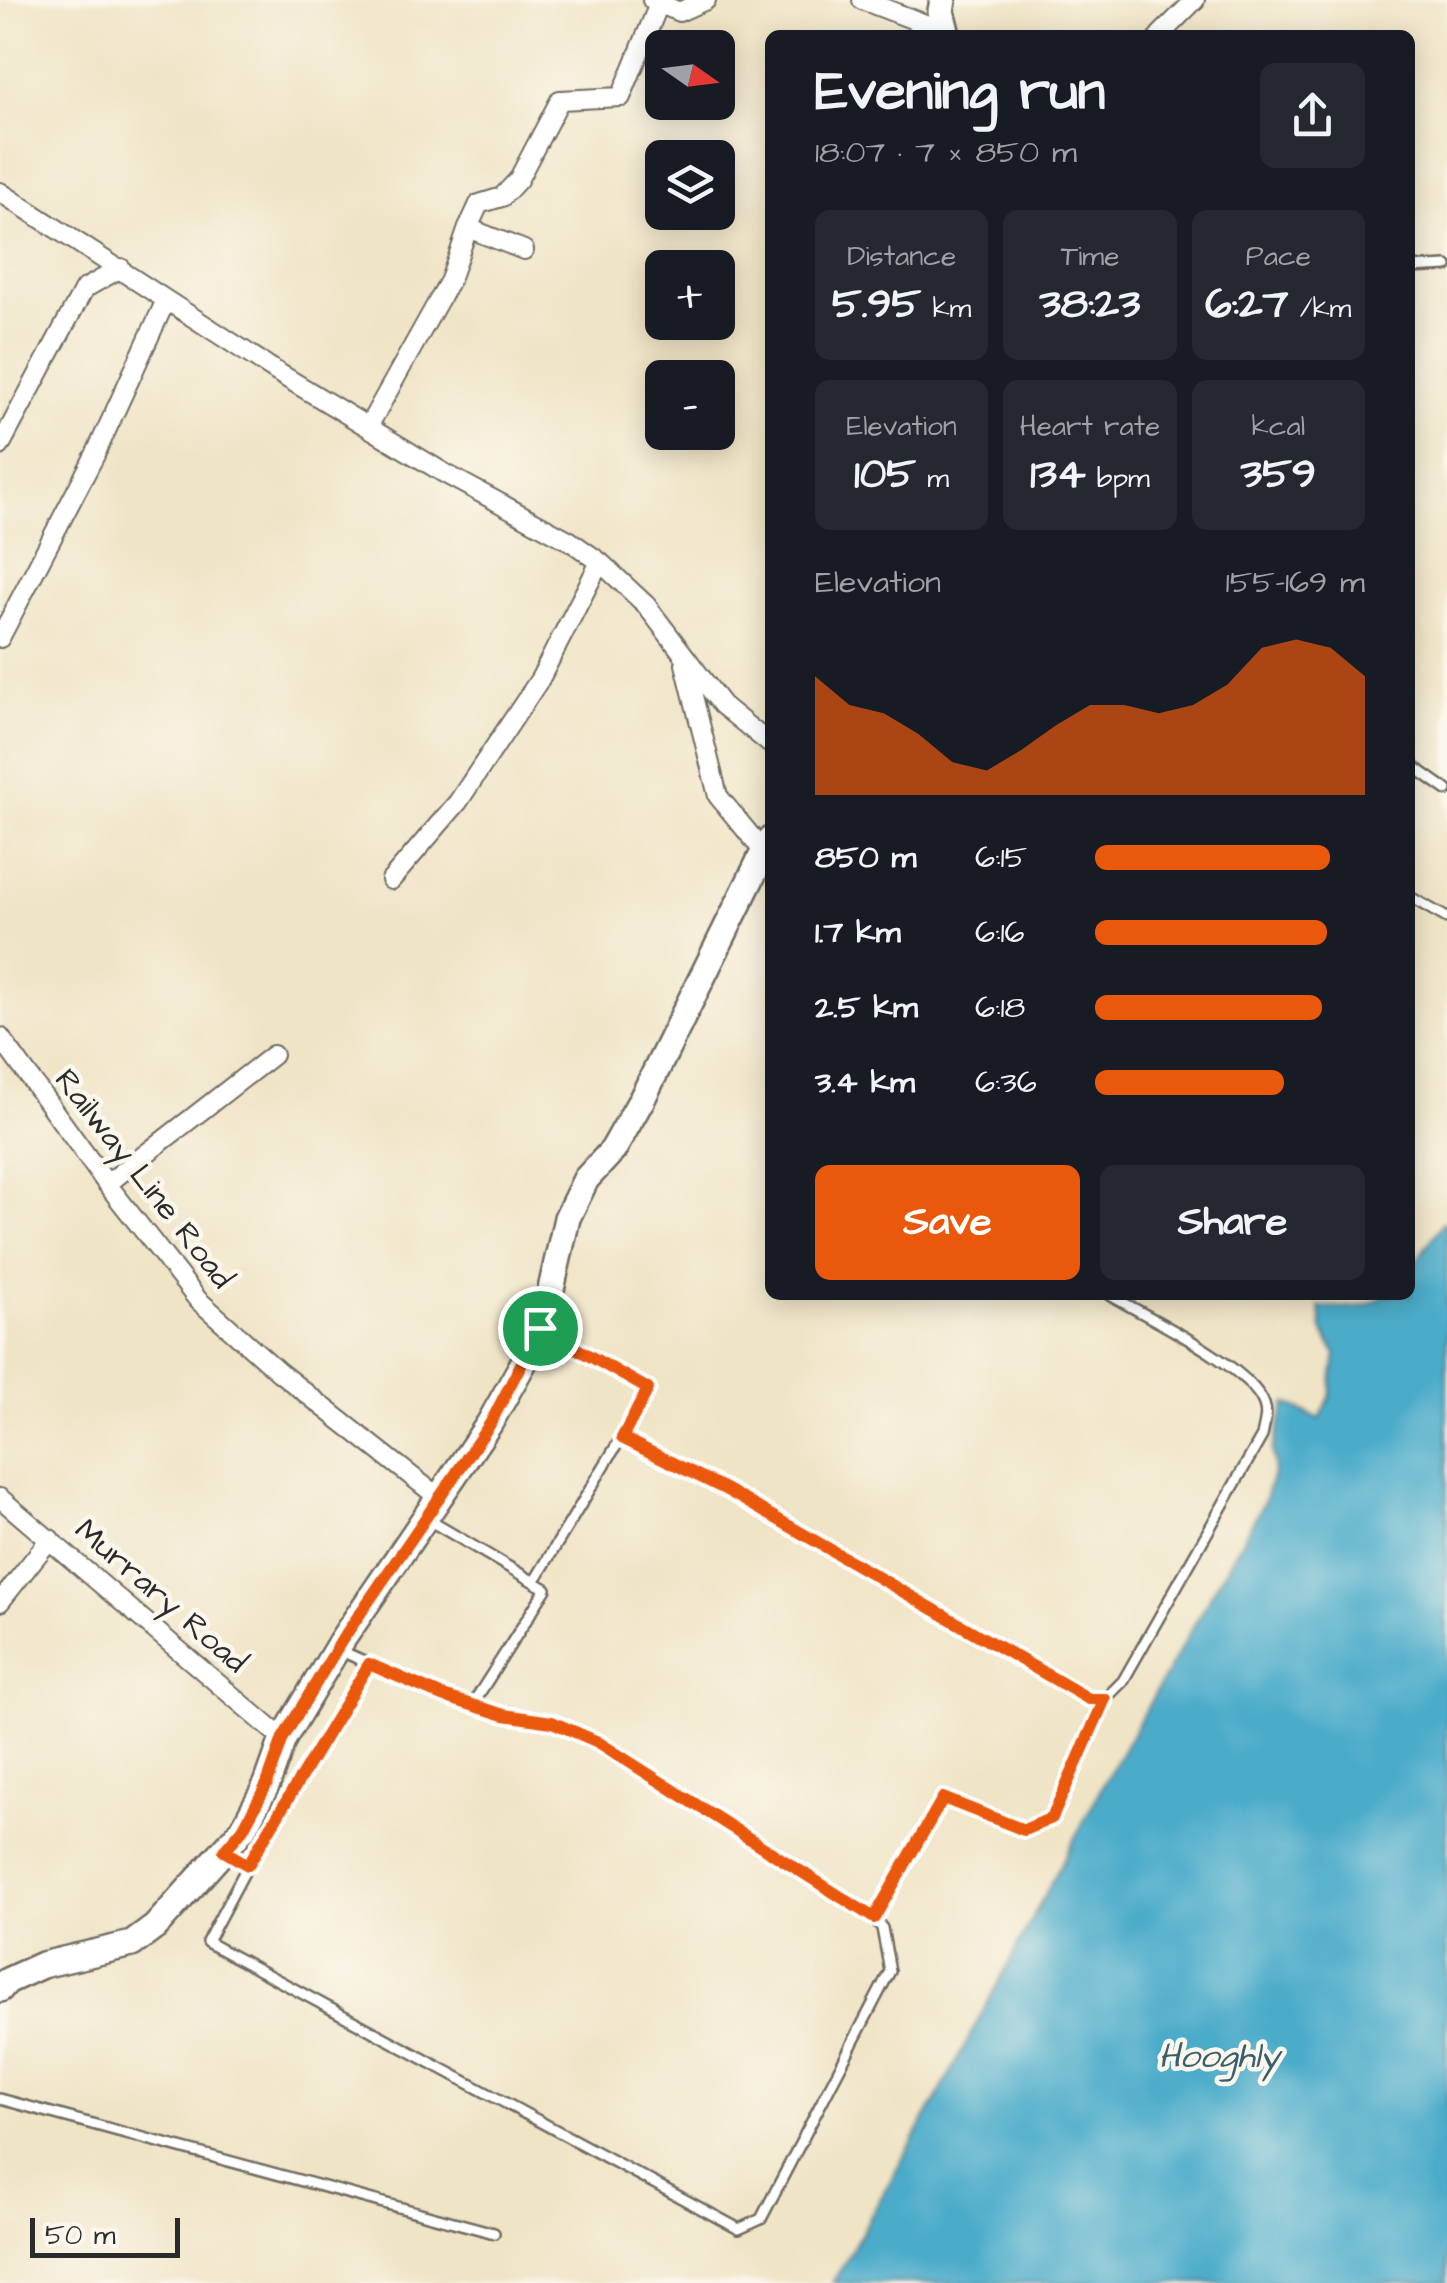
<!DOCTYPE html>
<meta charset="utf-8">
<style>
:root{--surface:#171b24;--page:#242831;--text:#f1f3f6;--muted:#9ea1a6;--accent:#ea580c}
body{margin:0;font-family:"Architects Daughter",sans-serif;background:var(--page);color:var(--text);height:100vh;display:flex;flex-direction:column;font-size:38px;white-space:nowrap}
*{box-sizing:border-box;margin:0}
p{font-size:32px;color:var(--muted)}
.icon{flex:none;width:55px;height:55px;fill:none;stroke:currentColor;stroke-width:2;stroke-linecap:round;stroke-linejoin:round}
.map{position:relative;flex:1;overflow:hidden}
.panel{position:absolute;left:765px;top:30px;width:650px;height:1270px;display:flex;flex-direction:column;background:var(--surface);border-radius:15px;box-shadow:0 5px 25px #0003}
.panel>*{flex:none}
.needle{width:65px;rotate:104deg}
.controls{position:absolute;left:645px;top:30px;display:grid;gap:20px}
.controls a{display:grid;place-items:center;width:90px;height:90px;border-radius:15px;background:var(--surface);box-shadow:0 5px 25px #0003;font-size:50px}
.scale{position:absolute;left:30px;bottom:25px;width:150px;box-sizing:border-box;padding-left:10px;border:5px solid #2b2b2b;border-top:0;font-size:28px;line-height:35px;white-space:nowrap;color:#2b2b2b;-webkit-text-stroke:8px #fbf7ec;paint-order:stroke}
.pin{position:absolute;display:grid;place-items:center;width:85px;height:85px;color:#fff;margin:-42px;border:5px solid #fff;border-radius:50%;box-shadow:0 2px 10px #0007}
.round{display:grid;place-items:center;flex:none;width:105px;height:105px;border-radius:15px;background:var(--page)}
.head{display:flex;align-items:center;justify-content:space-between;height:170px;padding:0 50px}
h1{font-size:55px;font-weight:800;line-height:75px}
.figures{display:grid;grid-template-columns:repeat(3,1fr);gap:15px;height:170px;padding:10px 50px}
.figures div{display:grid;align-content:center;border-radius:15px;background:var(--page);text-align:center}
.figures b{font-size:42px;font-weight:800}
.figures small{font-size:28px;font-weight:400}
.figures p{font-size:28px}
.chart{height:280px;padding:20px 50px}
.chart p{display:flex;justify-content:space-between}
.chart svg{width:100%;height:180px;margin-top:10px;fill:var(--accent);opacity:.7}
.action{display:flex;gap:20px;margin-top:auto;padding:20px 50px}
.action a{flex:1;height:115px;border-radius:15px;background:var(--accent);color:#fff;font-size:40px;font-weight:800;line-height:115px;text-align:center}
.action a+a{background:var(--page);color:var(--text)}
ul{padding:0 50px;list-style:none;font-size:32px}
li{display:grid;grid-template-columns:160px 120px 1fr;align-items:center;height:75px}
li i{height:25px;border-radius:12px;background:var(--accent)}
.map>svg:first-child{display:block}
</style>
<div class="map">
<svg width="1447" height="2283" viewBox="0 0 1447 2283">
<rect width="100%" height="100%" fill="#fbf7ec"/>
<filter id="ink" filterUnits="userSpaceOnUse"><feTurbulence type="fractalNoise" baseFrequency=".01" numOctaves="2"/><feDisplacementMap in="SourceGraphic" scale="20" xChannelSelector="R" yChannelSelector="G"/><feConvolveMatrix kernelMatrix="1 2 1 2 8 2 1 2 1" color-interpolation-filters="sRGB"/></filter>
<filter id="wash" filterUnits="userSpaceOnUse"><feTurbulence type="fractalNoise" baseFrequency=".0048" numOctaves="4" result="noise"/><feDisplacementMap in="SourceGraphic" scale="40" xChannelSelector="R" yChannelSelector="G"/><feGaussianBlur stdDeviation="2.25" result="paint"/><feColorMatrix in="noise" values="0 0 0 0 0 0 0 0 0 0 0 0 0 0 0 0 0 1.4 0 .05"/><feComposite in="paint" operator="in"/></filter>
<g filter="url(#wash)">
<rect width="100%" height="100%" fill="#f0e4c6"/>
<!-- water -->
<path fill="#4bacca" stroke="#3b6c7a" stroke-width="2.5" d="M 1443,1223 L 1447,1224 L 1447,2283 L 833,2283 L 940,2093 L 1104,1783 L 1264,1502 L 1275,1468 L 1272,1451 L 1286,1403 L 1320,1419 L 1330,1397 L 1336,1354 L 1322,1330 L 1320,1307 C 1340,1308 1369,1310 1385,1295 L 1410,1295 L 1410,1270 Z"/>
</g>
<g filter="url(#ink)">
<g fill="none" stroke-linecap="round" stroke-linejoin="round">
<defs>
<path id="lane" d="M 1410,268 L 1447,266
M 1410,764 L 1447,790
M 1410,897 L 1447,918
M 545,1330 L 648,1389 L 621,1438 L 727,1490 L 1089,1699 L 1105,1699 L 1123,1681 L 1262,1436 C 1264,1425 1268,1415 1264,1404 C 1250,1366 1147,1317 1110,1295
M 427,1519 L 546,1589 L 472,1705
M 534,1582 L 621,1438
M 337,1649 L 443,1697 L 504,1715 L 551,1722 L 598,1742 L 874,1918 L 943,1798 L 1024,1830 L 1052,1817 L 1105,1699
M 227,1853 L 248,1865 L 369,1664
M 248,1865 L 207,1942 L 739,2229 L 761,2219 L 890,1971 L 882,1928 L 874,1918
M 0,2099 L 494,2233"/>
<path id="street" d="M 652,0 L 679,12 L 706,0
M 862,0 L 946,32
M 1160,35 L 1195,0
M 0,192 L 277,372 L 444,473 L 570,541 L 600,562 L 646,605 L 722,705 L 770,744
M 524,250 L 468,228 L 479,204 L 502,197 L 518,180 L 560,100 L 621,97 L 659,4
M 368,427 L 450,280 L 468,228
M 0,446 L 84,289 L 121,268
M 0,638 L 95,455 L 166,300
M 685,664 L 718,796 L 764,852
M 391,880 L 458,802 L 540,679 L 600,562
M 0,1037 L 107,1184 L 198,1300 L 279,1372 L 438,1497
M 107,1184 L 273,1055
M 0,1498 L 283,1739
M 0,1602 L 50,1539"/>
<path id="secondary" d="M 943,0 L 941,11 L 947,35
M 0,1989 L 7,1981 L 42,1965 L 132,1944 L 155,1927 L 243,1829 L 267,1784 L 283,1739 L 342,1640 L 489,1424 L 533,1346 L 546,1312 L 567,1218 L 586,1179 L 613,1150 L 643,1097 L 770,840"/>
</defs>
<!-- lane casing -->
<use href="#lane" stroke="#706c61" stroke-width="14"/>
<!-- street casing -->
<use href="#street" stroke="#706c61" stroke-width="22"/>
<!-- secondary casing -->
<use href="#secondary" stroke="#706c61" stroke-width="30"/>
<!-- lane -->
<use href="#lane" stroke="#fff" stroke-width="9"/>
<!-- street -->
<use href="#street" stroke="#fff" stroke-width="18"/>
<!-- secondary -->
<use href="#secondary" stroke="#fff" stroke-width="25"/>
</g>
</g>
<g fill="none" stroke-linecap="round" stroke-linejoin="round" filter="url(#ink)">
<defs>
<path id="route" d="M 540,1328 L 648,1389 L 622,1438 L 727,1490 L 1089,1699 L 1105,1699 L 1052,1818 L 1024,1830 L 943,1798 L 874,1918 L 598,1742 L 552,1722 L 504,1715 L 443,1696 L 369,1664 L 248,1865 L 224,1851 L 243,1829 L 267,1784 L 283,1738 L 342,1640 L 490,1424 Z"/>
</defs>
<!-- route casing -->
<use href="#route" stroke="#fff" stroke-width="20"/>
<!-- route -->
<use href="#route" stroke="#ea580c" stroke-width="12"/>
</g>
<g text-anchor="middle" stroke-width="9" stroke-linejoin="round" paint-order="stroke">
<!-- street labels -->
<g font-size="32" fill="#2b2b2b" stroke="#fbf7ec">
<text transform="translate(145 1178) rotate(52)" y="11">Railway Line Road</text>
<text transform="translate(162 1595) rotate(41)" y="11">Murrary Road</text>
</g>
<!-- water labels -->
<g font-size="35" font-style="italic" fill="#385f6b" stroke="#fbf7ec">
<text x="1219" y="2067">Hooghly</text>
</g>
</g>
</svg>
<div class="controls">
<a><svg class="needle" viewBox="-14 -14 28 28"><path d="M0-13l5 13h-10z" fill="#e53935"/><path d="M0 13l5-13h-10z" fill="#9ea1a6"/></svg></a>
<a><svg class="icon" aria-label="layers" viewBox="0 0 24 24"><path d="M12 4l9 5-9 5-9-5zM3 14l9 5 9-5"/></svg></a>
<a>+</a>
<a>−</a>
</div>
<div class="scale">50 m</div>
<div class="pin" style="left:540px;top:1328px;background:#1e9e55"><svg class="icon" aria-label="arrive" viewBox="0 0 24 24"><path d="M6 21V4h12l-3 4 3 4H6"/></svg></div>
<section class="panel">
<div class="head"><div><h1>Evening run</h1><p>18:07 · 7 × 850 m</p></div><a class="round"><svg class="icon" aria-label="share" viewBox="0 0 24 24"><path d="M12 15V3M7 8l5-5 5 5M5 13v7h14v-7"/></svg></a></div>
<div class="figures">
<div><p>Distance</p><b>5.95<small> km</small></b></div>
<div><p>Time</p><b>38:23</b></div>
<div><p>Pace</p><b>6:27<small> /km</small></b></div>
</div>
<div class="figures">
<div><p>Elevation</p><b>105<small> m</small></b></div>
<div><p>Heart rate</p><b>134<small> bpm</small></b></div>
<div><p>kcal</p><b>359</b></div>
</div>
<div class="chart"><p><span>Elevation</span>155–169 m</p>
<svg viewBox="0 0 160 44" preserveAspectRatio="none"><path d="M0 44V15L10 22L20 24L30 29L40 36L50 38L60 33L70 27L80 22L90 22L100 24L110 22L120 17L130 8L140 6L150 8L160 15V44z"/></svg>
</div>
<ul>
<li><b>850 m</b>6:15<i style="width:87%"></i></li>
<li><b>1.7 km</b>6:16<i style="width:86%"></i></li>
<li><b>2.5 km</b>6:18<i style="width:84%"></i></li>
<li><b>3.4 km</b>6:36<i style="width:70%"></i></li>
</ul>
<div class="action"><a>Save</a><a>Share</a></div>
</section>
</div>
